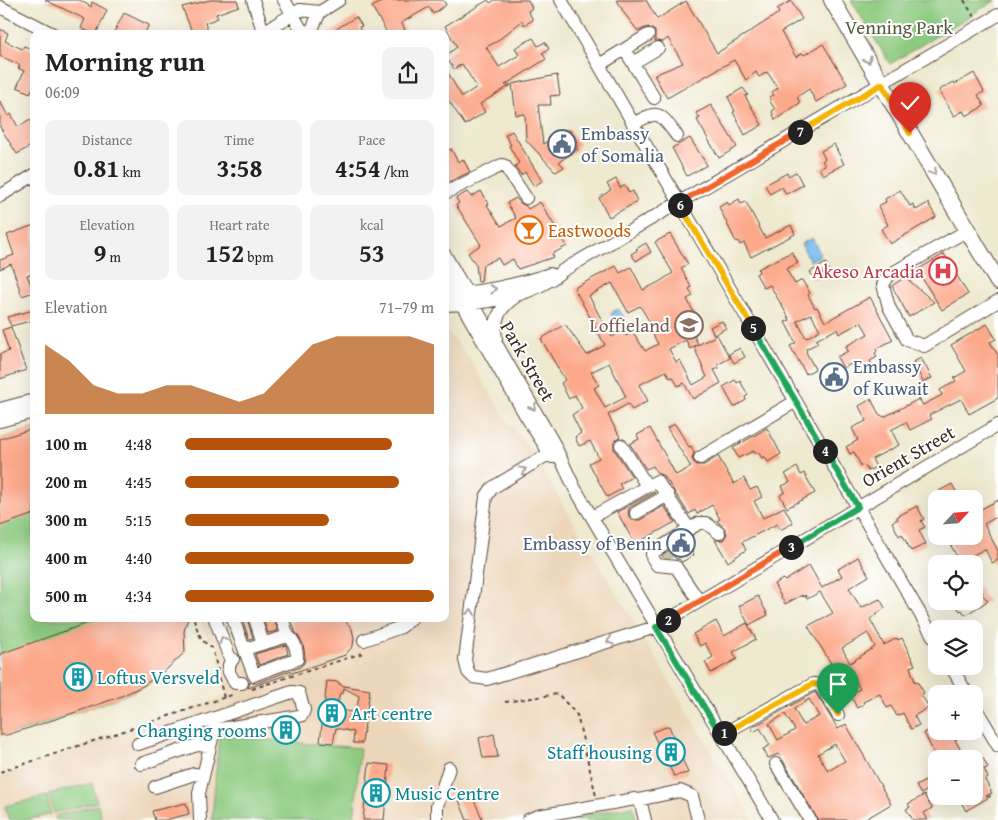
<!DOCTYPE html>
<meta charset="utf-8">
<style>
:root{--surface:#fff;--page:#f2f2f2;--text:#222;--muted:#767676;--accent:#b45309}
body{margin:0;font-family:"Gentium Book Plus",serif;background:var(--page);color:var(--text);height:100vh;display:flex;flex-direction:column;font-size:19px;white-space:nowrap}
*{box-sizing:border-box;margin:0}
p{font-size:16px;color:var(--muted)}
.icon{flex:none;width:28px;height:28px;fill:none;stroke:currentColor;stroke-width:2;stroke-linecap:round;stroke-linejoin:round}
.map{position:relative;flex:1;overflow:hidden}
.details{position:absolute;left:30px;top:30px;width:419px;height:592px;display:flex;flex-direction:column;background:var(--surface);border-radius:10px;box-shadow:0 5px 20px #0002}
.details>*{flex:none}
.needle{width:32px;rotate:64deg}
.controls{position:absolute;left:928px;top:490px;display:grid;gap:10px}
.controls a{display:grid;place-items:center;width:55px;height:55px;border-radius:10px;background:var(--surface);box-shadow:0 5px 20px #0002;font-size:25px}
.pin{position:absolute;display:grid;place-items:center;width:42px;height:42px;color:#fff;margin:-51px -21px;border-radius:50% 50% 50% 0;rotate:-45deg;box-shadow:0 0 5px #0007}
.pin .icon{rotate:45deg}
.km{position:absolute;width:25px;height:25px;margin:-12px;border-radius:50%;background:#222;color:#fff;font-size:14px;line-height:25px;text-align:center}
.round{display:grid;place-items:center;flex:none;width:52px;height:52px;border-radius:10px;background:var(--page)}
.head{display:flex;align-items:center;justify-content:space-between;height:85px;padding:0 15px}
h1{font-size:28px;font-weight:700;line-height:38px}
.stats{display:grid;grid-template-columns:repeat(3,1fr);gap:8px;height:85px;padding:5px 15px}
.stats div{display:grid;align-content:center;border-radius:10px;background:var(--page);text-align:center}
.stats b{font-size:25px;font-weight:700}
.stats small{font-size:14px;font-weight:400}
.stats p{font-size:14px}
.chart{height:140px;padding:10px 15px}
.chart p{display:flex;justify-content:space-between}
.chart svg{width:100%;height:90px;margin-top:5px;fill:var(--accent);opacity:.7}
ul{padding:0 15px;list-style:none;font-size:16px}
li{display:grid;grid-template-columns:80px 60px 1fr;align-items:center;height:38px}
li i{height:12px;border-radius:6px;background:var(--accent)}
.map>svg:first-child{display:block}
</style>
<div class="map">
<svg width="998" height="820" viewBox="0 0 998 820">
<rect width="100%" height="100%" fill="#fff"/>
<filter id="ink" filterUnits="userSpaceOnUse"><feTurbulence type="fractalNoise" baseFrequency=".02" numOctaves="2"/><feDisplacementMap in="SourceGraphic" scale="10" xChannelSelector="R" yChannelSelector="G"/><feConvolveMatrix kernelMatrix="1 2 1 2 8 2 1 2 1" color-interpolation-filters="sRGB"/></filter>
<filter id="wash" filterUnits="userSpaceOnUse"><feTurbulence type="fractalNoise" baseFrequency=".0096" numOctaves="4" result="noise"/><feDisplacementMap in="SourceGraphic" scale="20" xChannelSelector="R" yChannelSelector="G"/><feGaussianBlur stdDeviation="1.12" result="paint"/><feColorMatrix in="noise" values="0 0 0 0 0 0 0 0 0 0 0 0 0 0 0 0 0 1.4 0 .05"/><feComposite in="paint" operator="in"/></filter>
<g filter="url(#wash)">
<rect width="100%" height="100%" fill="#eee9cf"/>
<!-- built -->
<path fill="#edd7bb" d="M 445,328 L 470,360 L 505,418 L 530,449 L 753,820 L 2,820 L 0,813 L 0,776 L 228,695 L 220,672 L 219,651 L 216,641 L 208,641 L 200,619 L 445,619 Z"/>
<!-- green -->
<path fill="#8ecb81" stroke="#647a50" d="M 851,0 L 996,0 L 890,64 Z
M 34,428 L 34,619 L 188,619 L 184,631 L 185,652 C 172,664 159,678 143,686 C 122,698 97,705 74,713 C 51,721 25,733 0,735 L 0,439 Z
M 219,736 L 360,748 L 354,820 L 212,820 Z
M 92,783 L 97,802 L 54,813 L 49,794 Z
M 47,796 L 51,814 L 28,820 L 9,820 L 5,806 Z
M 98,805 L 102,820 L 56,820 L 55,816 Z
M 633,806 L 636,820 L 565,820 L 564,819 Z"/>
<!-- water -->
<path fill="#76baec" stroke="#587285" d="M 812,238 L 821,255 L 810,261 L 801,244 Z
M 619,309 L 627,323 L 618,328 L 611,314 L 615,310 Z"/>
<g id="blocks">
<!-- building -->
<path fill="#fca98b" fill-rule="evenodd" d="M 45,0 L 80,0 L 91,7 L 92,2 L 107,10 L 96,34 L 93,34 L 81,28 L 85,19 Z
M 210,0 L 237,0 L 239,6 L 216,14 L 218,18 L 205,23 L 209,34 L 193,34 L 182,7 Z
M 385,0 L 443,0 L 446,5 L 433,14 L 429,7 L 401,23 L 405,29 L 402,32 L 388,34 L 372,7 Z
M 488,0 L 490,3 L 495,0 L 528,0 L 532,8 L 528,11 L 533,20 L 524,25 L 522,21 L 496,42 L 486,47 L 499,67 L 519,55 L 515,48 L 533,38 L 538,46 L 545,42 L 549,49 L 542,53 L 546,59 L 505,85 L 511,85 L 480,104 L 485,112 L 465,125 L 445,95 L 445,68 L 462,97 L 477,87 L 462,64 L 454,69 L 445,56 L 457,47 L 445,26 Z
M 617,0 L 646,0 L 657,19 L 686,1 L 717,53 L 779,13 L 777,9 L 791,1 L 802,19 L 781,32 L 796,57 L 802,53 L 804,55 L 823,44 L 847,84 L 816,102 L 809,89 L 797,97 L 800,103 L 775,120 L 772,111 L 775,109 L 769,100 L 771,99 L 769,97 L 774,95 L 772,92 L 778,88 L 767,72 L 759,77 L 756,72 L 746,80 L 734,60 L 667,98 L 654,75 L 683,63 L 668,38 L 663,42 L 655,41 L 655,31 L 648,27 L 638,31 L 624,13 Z
M 124,13 L 149,25 L 144,34 L 113,34 Z
M 356,17 L 362,26 L 359,27 L 362,34 L 328,34 Z
M 0,29 L 8,33 L 5,41 L 22,49 L 24,46 L 34,50 L 34,86 L 30,93 L 17,87 L 24,71 L 18,68 L 20,65 L 0,56 Z
M 974,73 L 984,92 L 978,95 L 984,106 L 966,116 L 963,111 L 954,116 L 939,90 L 954,82 L 955,84 Z
M 557,75 L 560,95 L 550,96 L 551,105 L 538,105 L 543,144 L 563,131 L 570,130 L 579,145 L 576,147 L 578,149 L 559,162 L 564,167 L 556,172 L 526,140 L 525,114 L 516,115 L 512,84 Z
M 743,88 L 748,95 L 745,96 L 762,125 L 745,135 L 733,112 L 735,111 L 728,97 Z
M 0,101 L 8,116 L 11,114 L 18,127 L 30,119 L 34,126 L 34,144 L 17,154 L 0,127 Z
M 711,105 L 737,147 L 719,158 L 697,120 L 700,118 L 696,113 Z
M 512,131 L 542,181 L 534,186 L 525,172 L 521,175 L 515,166 L 519,163 L 509,146 L 511,145 L 505,135 Z
M 690,138 L 707,165 L 687,176 L 672,148 Z
M 834,144 L 844,164 L 823,175 L 819,168 L 825,165 L 822,161 L 825,159 L 821,151 Z
M 451,149 L 458,162 L 463,159 L 470,172 L 445,184 L 445,152 Z
M 796,172 L 803,185 L 786,194 L 782,187 L 770,194 L 765,185 L 787,173 L 788,176 Z
M 616,179 L 620,188 L 625,185 L 629,193 L 633,191 L 637,202 L 609,217 L 599,198 L 611,190 L 607,184 Z
M 900,190 L 910,206 L 913,204 L 916,210 L 928,203 L 936,217 L 890,244 L 881,229 L 888,225 L 878,206 L 886,202 L 885,199 Z
M 481,191 L 489,204 L 487,205 L 501,226 L 516,218 L 507,203 L 516,198 L 520,203 L 526,206 L 528,209 L 540,202 L 567,246 L 552,254 L 554,257 L 518,269 L 513,259 L 502,265 L 498,258 L 483,265 L 481,282 L 478,282 L 476,265 L 468,253 L 481,245 L 456,205 L 459,203 L 456,198 L 467,192 L 471,197 Z
M 739,199 L 741,204 L 746,202 L 765,238 L 791,225 L 795,234 L 751,257 L 744,243 L 740,245 L 738,241 L 736,242 L 719,207 L 727,202 L 729,205 Z
M 34,225 L 34,273 L 27,275 L 34,292 L 22,296 L 11,264 L 0,269 L 0,260 L 14,255 L 7,235 Z
M 670,234 L 688,264 L 681,268 L 691,287 L 689,289 L 693,296 L 687,299 L 701,327 L 692,332 L 698,344 L 690,349 L 686,340 L 669,349 L 676,362 L 680,360 L 693,385 L 707,377 L 694,347 L 717,335 L 730,358 L 717,365 L 719,368 L 714,370 L 721,383 L 693,399 L 684,383 L 678,386 L 673,377 L 670,378 L 666,371 L 639,385 L 648,401 L 632,410 L 628,404 L 608,415 L 620,437 L 614,442 L 614,449 L 632,477 L 619,484 L 622,489 L 607,497 L 589,463 L 599,458 L 590,441 L 579,446 L 575,437 L 581,433 L 572,415 L 582,408 L 575,395 L 569,399 L 561,383 L 565,380 L 541,339 L 565,324 L 587,355 L 605,345 L 574,288 L 616,266 L 620,273 L 631,267 L 643,290 L 659,282 L 673,273 L 655,242 ZM 612,283 L 628,312 L 640,306 L 654,329 L 651,331 L 658,344 L 645,351 L 633,332 L 626,336 L 623,331 L 612,337 L 607,330 L 589,296 ZM 609,363 L 626,397 L 605,408 L 594,388 L 599,385 L 591,372 Z
M 646,243 L 651,252 L 636,261 L 631,254 L 638,250 L 636,249 Z
M 792,252 L 798,263 L 786,269 L 795,284 L 802,280 L 810,293 L 808,295 L 815,308 L 817,307 L 825,322 L 870,297 L 893,340 L 876,349 L 877,351 L 875,353 L 877,357 L 870,361 L 873,366 L 861,373 L 855,362 L 843,368 L 837,357 L 848,351 L 846,346 L 868,334 L 861,322 L 839,334 L 837,329 L 816,340 L 818,343 L 806,349 L 807,351 L 806,352 L 815,369 L 806,374 L 790,346 L 796,343 L 785,322 L 790,320 L 770,285 L 764,288 L 756,274 L 759,272 L 758,269 ZM 811,314 L 820,330 L 806,338 L 797,321 Z
M 944,254 L 968,294 L 942,310 L 917,270 Z
M 826,263 L 829,270 L 814,279 L 810,272 Z
M 905,277 L 934,302 L 909,317 L 892,286 Z
M 34,310 L 34,320 L 11,326 L 7,317 Z
M 722,321 L 726,328 L 714,335 L 710,327 Z
M 987,324 L 996,339 L 990,342 L 998,355 L 998,398 L 969,414 L 961,399 L 929,415 L 932,419 L 910,430 L 906,422 L 891,430 L 899,445 L 872,459 L 876,467 L 868,471 L 864,465 L 861,466 L 854,452 L 850,454 L 846,447 L 858,440 L 852,428 L 866,421 L 859,406 L 871,399 L 879,414 L 884,417 L 919,399 L 923,405 L 942,395 L 940,390 L 956,381 L 954,378 L 966,371 L 951,345 Z
M 11,327 L 26,370 L 0,379 L 0,354 L 9,351 L 2,330 Z
M 740,348 L 745,357 L 734,363 L 729,354 Z
M 921,358 L 932,378 L 923,382 L 913,362 Z
M 735,380 L 737,383 L 740,381 L 748,395 L 745,397 L 746,400 L 734,407 L 723,387 Z
M 675,424 L 689,447 L 691,446 L 694,453 L 692,459 L 696,465 L 704,465 L 718,456 L 734,484 L 744,478 L 750,490 L 757,487 L 762,497 L 754,501 L 763,518 L 784,507 L 793,523 L 780,530 L 777,524 L 742,542 L 746,550 L 728,562 L 715,540 L 723,540 L 727,534 L 724,527 L 717,521 L 720,519 L 712,505 L 697,514 L 695,510 L 689,514 L 664,476 L 657,473 L 653,466 L 646,469 L 630,444 L 639,439 L 637,435 L 650,428 L 676,475 L 691,467 L 667,428 Z
M 34,428 L 34,514 L 0,526 L 0,439 Z
M 767,428 L 781,454 L 768,462 L 765,457 L 762,458 L 758,452 L 755,454 L 754,451 L 738,458 L 733,448 Z
M 797,467 L 801,475 L 804,473 L 815,493 L 787,508 L 780,495 L 785,492 L 782,486 L 790,482 L 785,474 Z
M 952,484 L 960,499 L 943,499 L 939,491 Z
M 654,492 L 655,493 L 629,508 L 628,513 L 629,517 L 632,520 L 640,520 L 664,506 L 675,522 L 635,544 L 617,512 Z
M 998,500 L 998,516 L 984,524 L 998,551 L 998,560 L 992,563 L 985,549 L 965,559 L 964,557 L 959,560 L 950,544 L 954,542 L 951,536 L 974,536 L 974,513 Z
M 917,506 L 924,519 L 921,521 L 925,527 L 919,530 L 926,544 L 911,551 L 902,534 L 899,536 L 892,522 L 898,519 L 897,517 L 902,514 Z
M 688,540 L 693,549 L 691,550 L 694,555 L 682,562 L 679,559 L 676,559 L 674,556 L 670,558 L 663,557 L 662,556 Z
M 858,557 L 869,576 L 849,588 L 861,608 L 880,599 L 885,608 L 870,619 L 884,645 L 897,638 L 898,640 L 902,638 L 915,665 L 910,667 L 915,682 L 917,681 L 924,693 L 921,695 L 929,707 L 914,716 L 919,725 L 911,729 L 903,713 L 897,716 L 891,706 L 887,708 L 880,694 L 863,702 L 864,704 L 857,708 L 850,694 L 860,689 L 851,672 L 840,678 L 808,626 L 833,613 L 820,592 L 807,599 L 805,595 L 803,597 L 802,595 L 785,604 L 774,584 L 783,579 L 785,581 L 809,565 L 822,588 L 842,576 L 838,569 ZM 868,633 L 875,647 L 850,663 L 842,648 Z
M 974,580 L 978,587 L 979,586 L 983,593 L 982,594 L 988,601 L 965,615 L 962,610 L 960,611 L 956,605 L 957,604 L 956,601 L 974,601 Z
M 758,596 L 768,615 L 749,625 L 739,606 Z
M 99,619 L 188,619 L 184,631 L 185,652 L 167,669 L 143,686 L 117,698 L 35,726 L 7,735 L 0,735 L 0,654 Z
M 242,619 L 247,619 L 253,638 L 249,639 Z
M 263,619 L 274,619 L 278,631 L 268,633 Z
M 291,619 L 344,619 L 352,629 L 354,638 L 353,646 L 345,655 L 248,688 L 250,682 L 257,683 L 300,667 L 304,663 L 305,656 L 303,644 L 295,631 Z
M 716,621 L 724,636 L 747,623 L 756,639 L 733,652 L 737,659 L 711,673 L 705,662 L 713,657 L 705,643 L 700,646 L 693,634 Z
M 286,645 L 288,654 L 259,665 L 255,654 Z
M 327,681 L 339,682 L 339,684 L 344,686 L 370,690 L 362,743 L 353,743 L 354,732 L 336,728 L 333,743 L 320,742 ZM 344,688 L 359,696 L 356,713 L 336,709 L 340,693 L 343,693 Z
M 815,692 L 838,729 L 846,724 L 891,804 L 864,820 L 818,820 L 779,754 L 768,758 L 763,749 L 770,745 L 760,728 L 754,732 L 751,728 ZM 809,699 L 819,716 L 803,725 L 794,709 ZM 785,714 L 795,730 L 778,740 L 769,724 ZM 835,744 L 845,761 L 828,771 L 818,754 Z
M 299,724 L 298,738 L 273,736 L 273,728 Z
M 669,726 L 688,773 L 674,776 L 652,732 Z
M 936,727 L 936,731 L 953,731 L 957,739 L 955,740 L 966,759 L 937,759 L 924,733 Z
M 494,734 L 498,757 L 483,758 L 479,738 Z
M 983,758 L 988,768 L 984,769 L 988,778 L 985,780 L 992,793 L 986,796 L 991,796 L 966,811 L 958,796 L 974,796 L 974,763 Z
M 369,763 L 389,765 L 384,820 L 363,820 Z
M 936,775 L 936,785 L 921,794 L 916,786 Z
M 924,795 L 932,808 L 924,813 L 928,820 L 913,820 L 906,809 L 910,807 L 908,804 Z
M 472,796 L 483,820 L 467,820 L 458,798 Z
M 186,803 L 189,814 L 165,820 L 155,820 L 152,811 Z"/>
</g>
</g>
<g filter="url(#ink)">
<use href="#blocks" fill-opacity="0" stroke="#564739" stroke-width="1"/>
<g fill="none" stroke-linecap="round" stroke-linejoin="round">
<!-- minor-tunnel -->
<path stroke="#cac3ac" stroke-width="12" stroke-dasharray="12 6" stroke-linecap="butt" d="M 666,550 L 671,558"/>
<defs>
<path id="minor" d="M 253,0 L 264,34
M 284,0 L 304,34
M 561,0 L 936,641
M 0,7 L 53,34
M 260,34 L 300,10 L 320,12
M 303,34 L 312,29 L 320,12 L 339,0
M 625,50 L 654,98
M 633,63 L 658,48
M 599,65 L 648,35
M 633,124 C 660,109 659,112 677,136
M 445,193 L 502,165 L 505,166 L 526,198
M 0,196 L 34,175
M 968,230 L 889,275 L 883,285 L 889,307 L 907,340 L 924,346 L 998,301
M 445,255 L 554,444 L 574,487 L 772,820
M 445,275 L 526,416 L 552,457
M 445,294 C 481,293 516,285 550,274
M 445,305 C 485,304 531,298 562,271 L 998,15
M 496,339 C 493,321 499,308 515,297
M 0,409 L 34,400
M 0,421 L 34,412
M 621,445 L 647,486
M 550,453 L 492,488 L 486,497 L 465,660 L 468,672 L 473,677 L 487,679 L 656,627 L 998,425
M 700,458 L 796,401
M 636,513 L 668,495
M 592,517 L 657,481 L 686,524
M 699,601 L 676,567 L 657,565 L 652,557 L 652,553 L 699,523 L 706,523 L 719,533
M 215,619 L 231,661
M 233,619 L 254,675 L 297,659 C 297,651 295,641 288,636 L 245,649
M 255,619 L 263,643
M 282,619 L 288,636
M 364,640 L 401,627 L 411,619
M 233,659 L 229,665 L 229,672 L 235,683 L 242,683
M 951,666 L 967,694
M 974,705 L 998,746
M 721,735 L 813,684 L 820,685 L 838,715
M 138,744 L 292,692 L 299,693 L 304,710 L 302,715 L 299,716 L 214,730 L 199,793 L 200,820
M 141,764 L 197,745 L 209,746
M 776,764 L 810,820
M 155,787 L 194,774 L 203,775
M 638,800 L 680,791 L 692,796 L 698,820
M 437,820 L 437,806 L 449,768
M 528,820 L 538,816 L 635,799 L 641,804 L 645,820"/>
<path id="major" d="M 832,0 L 998,282"/>
</defs>
<!-- minor casing -->
<use href="#minor" stroke="#564739" stroke-width="14"/>
<!-- major casing -->
<use href="#major" stroke="#564739" stroke-width="18"/>
<!-- path -->
<path stroke="#564739" stroke-width="2" stroke-dasharray="4 4" stroke-linecap="butt" d="M 964,0 L 974,17
M 194,619 C 198,632 200,641 212,648 L 218,671
M 219,678 L 224,698
M 252,689 L 366,652
M 505,702 L 558,694 L 577,715 L 596,796
M 0,772 L 235,694"/>
<!-- minor -->
<use href="#minor" stroke="#fff" stroke-width="12"/>
<!-- major -->
<use href="#major" stroke="#fff" stroke-width="16"/>
</g>
<!-- one-way arrows -->
<defs><path id="oneway-chevron" d="M-2-3.5L2.5 0L-2 3.5" fill="none" stroke-width="1.6" stroke-linecap="round" stroke-linejoin="round" transform="scale(1.25)"/></defs>
<g stroke="#a79f9a">
<use href="#oneway-chevron" transform="translate(868 60) rotate(60)"/>
<use href="#oneway-chevron" transform="translate(933 172) rotate(59)"/>
<use href="#oneway-chevron" transform="translate(493 289) rotate(-10)"/>
<use href="#oneway-chevron" transform="translate(533 407) rotate(60)"/>
<use href="#oneway-chevron" transform="translate(523 470) rotate(-29)"/>
<use href="#oneway-chevron" transform="translate(471 612) rotate(-83)"/>
<use href="#oneway-chevron" transform="translate(223 640) rotate(-111)"/>
<use href="#oneway-chevron" transform="translate(610 641) rotate(163)"/>
</g>
</g>
<g fill="none" stroke-linecap="round" stroke-linejoin="round" filter="url(#ink)">
<defs>
<path id="split-1" d="M 724,733 L 813,684 L 820,685 L 838,714"/>
<path id="split-2" d="M 668,620 L 656,627 L 721,735 L 724,733"/>
<path id="split-3" d="M 668,620 L 791,547"/>
<path id="split-4" d="M 791,547 L 858,507 L 825,451"/>
<path id="split-5" d="M 753,328 L 825,451"/>
<path id="split-6" d="M 680,205 L 753,328"/>
<path id="split-7" d="M 680,205 L 679,203 L 800,132"/>
<path id="split-8" d="M 800,132 L 882,84 L 910,133"/>
</defs>
<!-- split-1 casing -->
<use href="#split-1" stroke="#fff" stroke-width="10"/>
<!-- split-2 casing -->
<use href="#split-2" stroke="#fff" stroke-width="10"/>
<!-- split-3 casing -->
<use href="#split-3" stroke="#fff" stroke-width="10"/>
<!-- split-4 casing -->
<use href="#split-4" stroke="#fff" stroke-width="10"/>
<!-- split-5 casing -->
<use href="#split-5" stroke="#fff" stroke-width="10"/>
<!-- split-6 casing -->
<use href="#split-6" stroke="#fff" stroke-width="10"/>
<!-- split-7 casing -->
<use href="#split-7" stroke="#fff" stroke-width="10"/>
<!-- split-8 casing -->
<use href="#split-8" stroke="#fff" stroke-width="10"/>
<!-- split-1 -->
<use href="#split-1" stroke="#f5b400" stroke-width="6"/>
<!-- split-2 -->
<use href="#split-2" stroke="#22a559" stroke-width="6"/>
<!-- split-3 -->
<use href="#split-3" stroke="#f0652b" stroke-width="6"/>
<!-- split-4 -->
<use href="#split-4" stroke="#22a559" stroke-width="6"/>
<!-- split-5 -->
<use href="#split-5" stroke="#22a559" stroke-width="6"/>
<!-- split-6 -->
<use href="#split-6" stroke="#f5b400" stroke-width="6"/>
<!-- split-7 -->
<use href="#split-7" stroke="#f0652b" stroke-width="6"/>
<!-- split-8 -->
<use href="#split-8" stroke="#f5b400" stroke-width="6"/>
</g>
<!-- icons -->
<defs>
<symbol id="civic-ring" viewBox="-11 -11 22 22"><circle r="9.5" fill="#fff" stroke="#5c6f8a" stroke-width="1.5"/><path d="M-.6-6.5H3V-4.5H.6V-3L4-1V1h2V6H-6V1h2V-1L-.6-3ZM-1.2 2.5V6h2.4V2.5Z" fill="#5c6f8a"/></symbol>
<symbol id="bar-ring" viewBox="-11 -11 22 22"><circle r="9.5" fill="#fff" stroke="#e8710a" stroke-width="1.5"/><path d="M-6-5H6L.8 .8V4.5H3.5V6h-7V4.5H-.8V.8Z" fill="#e8710a"/></symbol>
<symbol id="hospital-ring" viewBox="-11 -11 22 22"><circle r="9.5" fill="#fff" stroke="#e0444e" stroke-width="1.5"/><path d="M-5-5h3v3.5h4V-5h3V5h-3V1.5h-4V5h-3Z" fill="#e0444e"/></symbol>
<symbol id="school-ring" viewBox="-11 -11 22 22"><circle r="9.5" fill="#fff" stroke="#8d6e63" stroke-width="1.5"/><path d="M0-5L7-2L0 1L-7-2ZM-4 1L0 2.5L4 1V4Q0 6-4 4Z" fill="#8d6e63"/></symbol>
<symbol id="building-ring" viewBox="-11 -11 22 22"><circle r="9.5" fill="#fff" stroke="#0f9aa8" stroke-width="1.5"/><path d="M-4-6H4V6H1V3H-1V6H-4ZM-2.5-4.3h1.7v1.8h-1.7ZM.8-4.3h1.7v1.8H.8ZM-2.5-1h1.7V.8h-1.7ZM.8-1h1.7V.8H.8Z" fill="#0f9aa8"/></symbol>
</defs>
<g fill-rule="evenodd">
<use href="#civic-ring" x="546" y="128" width="32" height="32"/>
<use href="#bar-ring" x="513" y="214" width="32" height="32"/>
<use href="#hospital-ring" x="927" y="255" width="32" height="32"/>
<use href="#school-ring" x="673" y="309" width="32" height="32"/>
<use href="#civic-ring" x="818" y="361" width="32" height="32"/>
<use href="#civic-ring" x="665" y="527" width="32" height="32"/>
<use href="#building-ring" x="62" y="661" width="32" height="32"/>
<use href="#building-ring" x="316" y="697" width="32" height="32"/>
<use href="#building-ring" x="270" y="714" width="32" height="32"/>
<use href="#building-ring" x="655" y="736" width="32" height="32"/>
<use href="#building-ring" x="360" y="777" width="32" height="32"/>
</g>
<g text-anchor="middle" stroke-width="4" stroke-linejoin="round" paint-order="stroke">
<!-- park labels -->
<g font-size="19" fill="#545a3c" stroke="#fff">
<text x="899" y="34">Venning Park</text>
</g>
<!-- service labels -->
<g font-size="19" fill="#4e5e75" stroke="#fff" text-anchor="start">
<text x="581" y="140">Embassy<tspan x="581" dy="22">of Somalia</tspan></text>
<text x="853" y="373">Embassy<tspan x="853" dy="22">of Kuwait</tspan></text>
<text x="662" y="550" text-anchor="end">Embassy of Benin</text>
</g>
<!-- food labels -->
<g font-size="19" fill="#c56008" stroke="#fff" text-anchor="start">
<text x="548" y="237">Eastwoods</text>
</g>
<!-- health labels -->
<g font-size="19" fill="#be3a42" stroke="#fff" text-anchor="end">
<text x="924" y="278">Akeso Arcadia</text>
</g>
<!-- education labels -->
<g font-size="19" fill="#785e54" stroke="#fff" text-anchor="end">
<text x="670" y="332">Loffieland</text>
</g>
<!-- street labels -->
<g font-size="19" fill="#3b2a1e" stroke="#fff">
<text transform="translate(528 361) rotate(60)" y="7">Park Street</text>
<text transform="translate(908 456) rotate(-30)" y="7">Orient Street</text>
</g>
<!-- culture labels -->
<g font-size="19" fill="#0d838f" stroke="#fff" text-anchor="start">
<text x="97" y="684">Loftus Versveld</text>
<text x="351" y="720">Art centre</text>
<text x="267" y="737" text-anchor="end">Changing rooms</text>
<text x="652" y="759" text-anchor="end">Staff housing</text>
<text x="395" y="800">Music Centre</text>
</g>
</g>
</svg>
<div class="controls">
<a><svg class="needle" viewBox="-14 -14 28 28"><path d="M0-13l5 13h-10z" fill="#e53935"/><path d="M0 13l5-13h-10z" fill="#767676"/></svg></a>
<a><svg class="icon" aria-label="locate" viewBox="0 0 24 24"><circle cx="12" cy="12" r="6"/><path d="M12 2v4M12 18v4M2 12h4M18 12h4"/></svg></a>
<a><svg class="icon" aria-label="layers" viewBox="0 0 24 24"><path d="M12 4l9 5-9 5-9-5zM3 14l9 5 9-5"/></svg></a>
<a>+</a>
<a>−</a>
</div>
<div class="pin" style="left:838px;top:714px;background:#1e9e55"><svg class="icon" aria-label="arrive" viewBox="0 0 24 24"><path d="M6 21V4h12l-3 4 3 4H6"/></svg></div>
<div class="pin" style="left:910px;top:133px;background:#d93025"><svg class="icon" aria-label="check" viewBox="0 0 24 24"><path d="M5 12l5 5 9-10"/></svg></div>
<b class="km" style="left:724px;top:733px">1</b>
<b class="km" style="left:668px;top:620px">2</b>
<b class="km" style="left:791px;top:547px">3</b>
<b class="km" style="left:825px;top:451px">4</b>
<b class="km" style="left:753px;top:328px">5</b>
<b class="km" style="left:680px;top:205px">6</b>
<b class="km" style="left:800px;top:132px">7</b>
<section class="details">
<div class="head"><div><h1>Morning run</h1><p>06:09</p></div><a class="round"><svg class="icon" aria-label="share" viewBox="0 0 24 24"><path d="M12 15V3M7 8l5-5 5 5M5 13v7h14v-7"/></svg></a></div>
<div class="stats">
<div><p>Distance</p><b>0.81<small> km</small></b></div>
<div><p>Time</p><b>3:58</b></div>
<div><p>Pace</p><b>4:54<small> /km</small></b></div>
</div>
<div class="stats">
<div><p>Elevation</p><b>9<small> m</small></b></div>
<div><p>Heart rate</p><b>152<small> bpm</small></b></div>
<div><p>kcal</p><b>53</b></div>
</div>
<div class="chart"><p><span>Elevation</span>71–79 m</p>
<svg viewBox="0 0 160 44" preserveAspectRatio="none"><path d="M0 44V10L10 18L20 30L30 34L40 34L50 30L60 30L70 34L80 38L90 34L100 22L110 10L120 6L130 6L140 6L150 6L160 10V44z"/></svg>
</div>
<ul>
<li><b>100 m</b>4:48<i style="width:83%"></i></li>
<li><b>200 m</b>4:45<i style="width:86%"></i></li>
<li><b>300 m</b>5:15<i style="width:58%"></i></li>
<li><b>400 m</b>4:40<i style="width:92%"></i></li>
<li><b>500 m</b>4:34<i style="width:100%"></i></li>
</ul>
</section>
</div>
